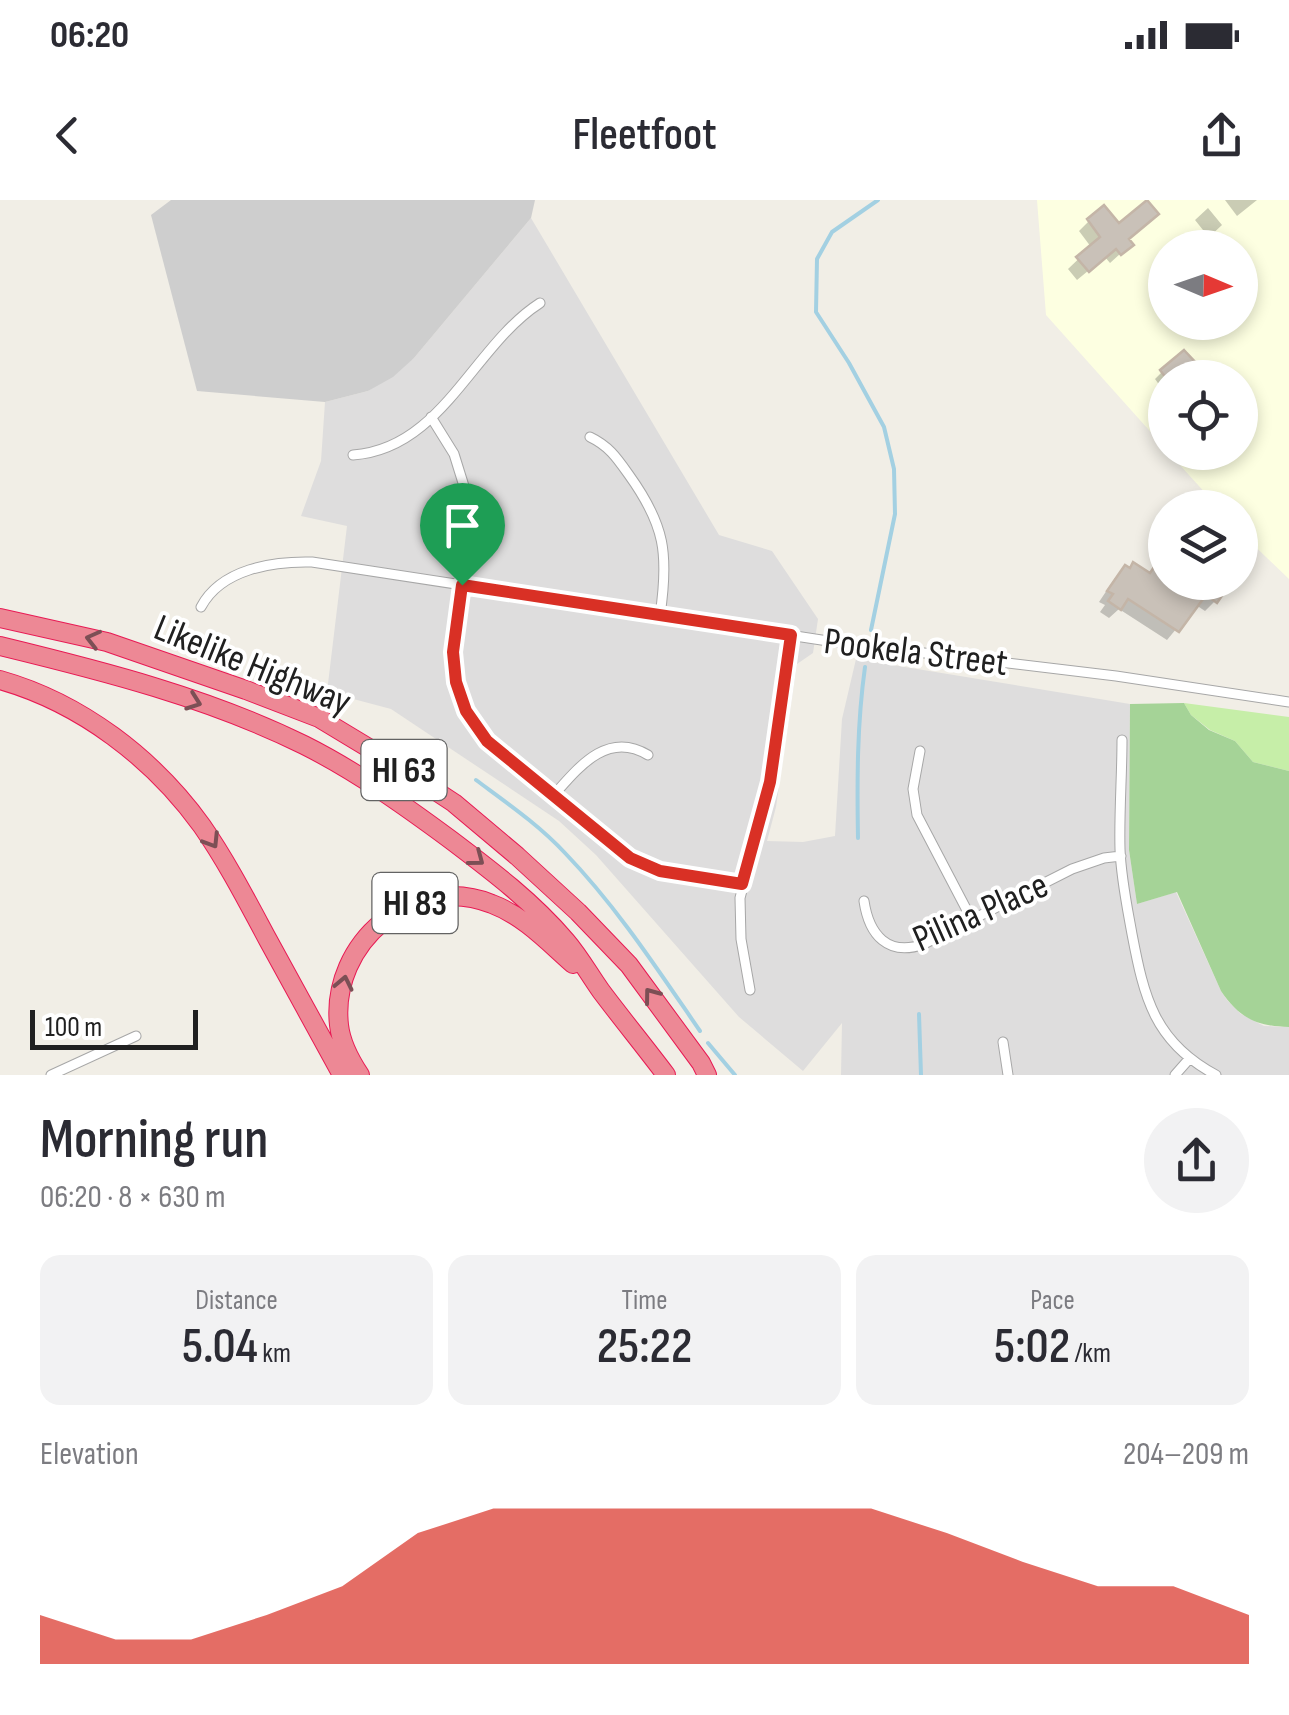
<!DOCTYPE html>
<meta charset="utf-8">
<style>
:root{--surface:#fff;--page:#f2f2f3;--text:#2b2b33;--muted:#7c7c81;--accent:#d93025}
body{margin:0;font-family:"Sofia Sans Condensed",sans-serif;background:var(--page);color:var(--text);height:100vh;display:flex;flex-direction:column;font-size:38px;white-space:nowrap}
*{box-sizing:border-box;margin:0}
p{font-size:32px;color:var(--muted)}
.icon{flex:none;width:55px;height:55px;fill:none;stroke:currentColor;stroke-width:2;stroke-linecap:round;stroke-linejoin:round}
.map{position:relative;height:875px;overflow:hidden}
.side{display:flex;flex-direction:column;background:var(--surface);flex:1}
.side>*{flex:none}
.needle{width:65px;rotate:92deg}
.fabs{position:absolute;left:1148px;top:30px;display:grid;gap:20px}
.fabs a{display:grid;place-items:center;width:110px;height:110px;border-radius:50%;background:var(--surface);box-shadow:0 5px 15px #0003;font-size:50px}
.scale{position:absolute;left:30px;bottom:25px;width:168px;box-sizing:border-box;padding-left:10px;border:5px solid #202020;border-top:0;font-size:28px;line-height:35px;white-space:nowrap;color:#202020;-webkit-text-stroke:8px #fff;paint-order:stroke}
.pin{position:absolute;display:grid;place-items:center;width:85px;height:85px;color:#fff;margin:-102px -42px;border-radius:50% 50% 50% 0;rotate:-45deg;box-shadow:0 0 10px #0007}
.pin .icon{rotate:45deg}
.round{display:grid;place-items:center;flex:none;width:105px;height:105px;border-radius:52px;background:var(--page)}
.summary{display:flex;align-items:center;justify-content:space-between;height:170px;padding:0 40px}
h1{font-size:55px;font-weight:600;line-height:75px}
.figures{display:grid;grid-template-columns:repeat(3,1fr);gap:15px;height:170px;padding:10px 40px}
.figures div{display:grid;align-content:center;border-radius:20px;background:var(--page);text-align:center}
.figures b{font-size:50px;font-weight:600}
.figures small{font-size:28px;font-weight:400}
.figures p{font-size:28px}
.chart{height:280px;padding:20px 40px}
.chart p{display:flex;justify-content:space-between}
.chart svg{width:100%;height:180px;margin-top:10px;fill:var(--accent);opacity:.7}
.status{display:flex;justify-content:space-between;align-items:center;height:70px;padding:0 50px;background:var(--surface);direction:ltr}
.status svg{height:28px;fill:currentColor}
header{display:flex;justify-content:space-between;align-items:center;height:130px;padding:0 40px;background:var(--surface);font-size:45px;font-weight:600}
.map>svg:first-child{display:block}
</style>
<div class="status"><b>06:20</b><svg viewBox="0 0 49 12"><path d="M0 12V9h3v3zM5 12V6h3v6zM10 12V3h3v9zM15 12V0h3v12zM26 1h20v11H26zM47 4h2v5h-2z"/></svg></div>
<header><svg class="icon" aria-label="back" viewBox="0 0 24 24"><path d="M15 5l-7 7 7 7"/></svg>Fleetfoot<svg class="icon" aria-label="share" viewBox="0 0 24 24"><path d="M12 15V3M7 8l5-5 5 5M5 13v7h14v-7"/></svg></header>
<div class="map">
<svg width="1289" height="875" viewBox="0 0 1289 875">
<rect width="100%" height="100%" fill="#f1eee6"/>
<!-- residential -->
<path fill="#dedddd" d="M 531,18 L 719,335 L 772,351 L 818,419 L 813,453 L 797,464 L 776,607 L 767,641 L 803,642 L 835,636 L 842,519 L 856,459 L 1130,504 L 1129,650 L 1137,704 L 1176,692 L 1221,791 L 1227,800 L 1241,814 L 1264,826 L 1289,827 L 1289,875 L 841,875 L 842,823 L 803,871 L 739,817 L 596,655 L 559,621 L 391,509 L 327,492 L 347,326 L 301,316 L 321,261 L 325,202 L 368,191 L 414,158 Z"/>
<!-- education -->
<path fill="#fdffe1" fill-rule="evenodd" d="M 1037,0 L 1289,0 L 1289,379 L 1240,332 L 1240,308 L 1218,307 L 1169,253 L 1240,252 L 1240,178 L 1165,178 L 1165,248 L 1046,115 ZM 1165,48 L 1240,48 L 1240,122 L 1165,122 Z"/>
<!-- religious -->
<path fill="#cecece" d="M 171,0 L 535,0 L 531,18 L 414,158 L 393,177 L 368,191 L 325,202 L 197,191 L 151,15 Z"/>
<!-- grass -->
<path fill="#c6eea8" d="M 1184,503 L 1289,517 L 1289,571 L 1253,562 L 1235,541 L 1210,530 L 1191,515 Z"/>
<!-- forest -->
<path fill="#a5d397" d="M 1184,503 L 1191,515 L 1209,530 L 1235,541 L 1253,562 L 1289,571 L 1289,827 C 1257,826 1240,819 1221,791 L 1177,692 L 1137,704 L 1129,650 L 1130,504 Z"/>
<!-- shadow -->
<path fill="#0003" d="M 1225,0 L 1257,0 L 1237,16 Z
M 1208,8 L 1222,25 L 1206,40 L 1200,34 L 1203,30 L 1195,20 Z
M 1089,21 L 1126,40 L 1130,45 L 1110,63 L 1105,57 L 1077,80 L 1068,69 L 1091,47 L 1079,31 Z
M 1162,172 L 1178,178 L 1165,178 L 1163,190 L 1155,179 Z
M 1165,325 L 1165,353 L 1152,343 Z
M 1125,368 L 1149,375 L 1165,373 L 1165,382 L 1217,382 L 1215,401 L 1205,411 L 1196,405 L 1167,440 L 1119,409 L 1109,418 L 1100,412 L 1105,405 L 1099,402 L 1115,378 Z"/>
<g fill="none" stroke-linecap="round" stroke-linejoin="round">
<!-- stream -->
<path stroke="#a3d0e2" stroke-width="4" d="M 871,430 L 895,314 L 894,269 L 884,227 L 849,163 L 816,112 L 817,59 L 832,32 L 878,0
M 476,580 C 507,603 539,625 565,653 C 617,707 658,770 700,831
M 858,638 C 857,581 857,524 865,467
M 919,814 L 921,875
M 708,843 L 735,875"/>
</g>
<!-- building -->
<path fill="#c9c1b8" stroke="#c4b5a7" stroke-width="2.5" d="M 1147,0 L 1159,14 L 1129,39 L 1134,45 L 1121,55 L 1116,49 L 1089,72 L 1076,57 L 1100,37 L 1087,19 L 1104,5 L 1119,23 Z
M 1184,150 L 1197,164 L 1180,178 L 1166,178 L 1160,170 Z
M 1133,362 L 1150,373 L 1156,364 L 1165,370 L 1165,382 L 1221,382 L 1228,387 L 1217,403 L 1206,395 L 1179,432 L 1128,399 L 1121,410 L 1108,401 L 1113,394 L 1107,391 L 1125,365 L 1130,368 Z"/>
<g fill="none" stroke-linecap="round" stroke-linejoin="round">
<defs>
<path id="street" d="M 431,217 L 454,254 L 468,299 L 469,340 L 453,452 L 456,482 L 472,521 L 496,549 L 630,658 L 661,671 L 743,684
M 590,237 C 609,246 617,258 629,275 C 665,325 669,354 660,415
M 353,255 C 442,249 473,146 540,103
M 201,407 C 221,369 273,361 312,362 L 841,443 L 1116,476 L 1289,502
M 1122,540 C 1122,576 1119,613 1120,649 C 1121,678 1127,706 1132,734 C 1144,797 1154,842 1216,875
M 920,551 L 913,589 L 917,615 L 972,720
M 553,596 C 578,568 607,530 648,555
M 864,701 C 869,735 888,757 924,744 L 1072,669 L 1104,658 L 1121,656
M 750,790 L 741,739 L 740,698 L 770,582 L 791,435
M 1003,842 L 1008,875
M 51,875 L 136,836
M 1175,875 L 1190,858"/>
<path id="highway" d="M 0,418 L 107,442 L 246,490 L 319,518 L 387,559 L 454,603 L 517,656 L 578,712 L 629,765 L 701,863 L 707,875
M 0,446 C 103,471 209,498 304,545 C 356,571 405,606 451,640 C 492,671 533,702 566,741 C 579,756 589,774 601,791 C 622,819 645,847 666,875
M 0,480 C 81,503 153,558 202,626 C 227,662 247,701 268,740 C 293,785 317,830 342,875
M 360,875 C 350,860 341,843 339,825 C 330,743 413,672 492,704 C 524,716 548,742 573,764"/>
</defs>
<!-- street casing -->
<use href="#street" stroke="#a7a7a7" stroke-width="11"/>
<!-- highway casing -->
<use href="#highway" stroke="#e81a54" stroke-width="20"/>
<!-- street -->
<use href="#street" stroke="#fff" stroke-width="9"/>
<!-- highway -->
<use href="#highway" stroke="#ed8895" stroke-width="18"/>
</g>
<!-- one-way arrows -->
<defs><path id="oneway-chevron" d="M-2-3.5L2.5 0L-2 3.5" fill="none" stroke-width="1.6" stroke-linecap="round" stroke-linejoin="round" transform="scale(2.5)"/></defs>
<g stroke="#7c4f55">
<use href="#oneway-chevron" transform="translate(93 439) rotate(-166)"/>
<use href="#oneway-chevron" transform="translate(194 502) rotate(20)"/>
<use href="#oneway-chevron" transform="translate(212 641) rotate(58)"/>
<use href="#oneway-chevron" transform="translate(477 659) rotate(37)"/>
<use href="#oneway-chevron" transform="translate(344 783) rotate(-78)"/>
<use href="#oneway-chevron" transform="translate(651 795) rotate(-127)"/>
</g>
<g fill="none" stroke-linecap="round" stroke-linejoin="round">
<defs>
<path id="route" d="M 462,385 L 791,435 L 770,582 L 742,684 L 660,671 L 630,658 L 487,541 L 466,511 L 456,482 L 453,452 Z"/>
</defs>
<!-- route casing -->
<use href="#route" stroke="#fff" stroke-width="20"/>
<!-- route -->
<use href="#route" stroke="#d93025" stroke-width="12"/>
</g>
<g text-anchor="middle" stroke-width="8" stroke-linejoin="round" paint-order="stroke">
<!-- shield labels -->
<g fill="#fff" stroke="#636363" stroke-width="2.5">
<rect x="361.5" y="540" width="85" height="60" rx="8"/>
<rect x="372.5" y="673" width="85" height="60" rx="8"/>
</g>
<g font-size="35" font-weight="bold" fill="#202020">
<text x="404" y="582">HI 63</text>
<text x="415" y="715">HI 83</text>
</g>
<!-- street labels -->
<g font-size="38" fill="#202020" stroke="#fff">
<text transform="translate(916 451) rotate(7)" y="13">Pookela Street</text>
<text transform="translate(253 464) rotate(22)" y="13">Likelike Highway</text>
<text transform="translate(980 711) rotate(-24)" y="13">Pilina Place</text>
</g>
</g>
</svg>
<div class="fabs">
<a><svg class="needle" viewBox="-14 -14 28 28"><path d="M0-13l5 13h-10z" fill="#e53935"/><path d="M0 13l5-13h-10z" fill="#7c7c81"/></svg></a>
<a><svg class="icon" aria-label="locate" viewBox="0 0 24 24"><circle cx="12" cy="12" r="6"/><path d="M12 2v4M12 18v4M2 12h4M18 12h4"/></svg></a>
<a><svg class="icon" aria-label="layers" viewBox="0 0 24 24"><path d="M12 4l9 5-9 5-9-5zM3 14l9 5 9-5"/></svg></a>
</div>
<div class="scale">100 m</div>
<div class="pin" style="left:462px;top:385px;background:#1e9e55"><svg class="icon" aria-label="arrive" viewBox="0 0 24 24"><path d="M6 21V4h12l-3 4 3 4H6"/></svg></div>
</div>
<section class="side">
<div class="summary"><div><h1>Morning run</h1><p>06:20 · 8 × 630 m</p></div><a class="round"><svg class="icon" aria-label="share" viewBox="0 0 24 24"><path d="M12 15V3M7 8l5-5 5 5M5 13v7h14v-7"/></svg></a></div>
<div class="figures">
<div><p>Distance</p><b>5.04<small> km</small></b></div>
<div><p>Time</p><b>25:22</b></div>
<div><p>Pace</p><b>5:02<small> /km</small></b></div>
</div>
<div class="chart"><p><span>Elevation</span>204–209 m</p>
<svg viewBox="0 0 160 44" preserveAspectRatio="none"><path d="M0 44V32L10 38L20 38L30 32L40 25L50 12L60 6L70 6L80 6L90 6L100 6L110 6L120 12L130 19L140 25L150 25L160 32V44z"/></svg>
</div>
</section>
